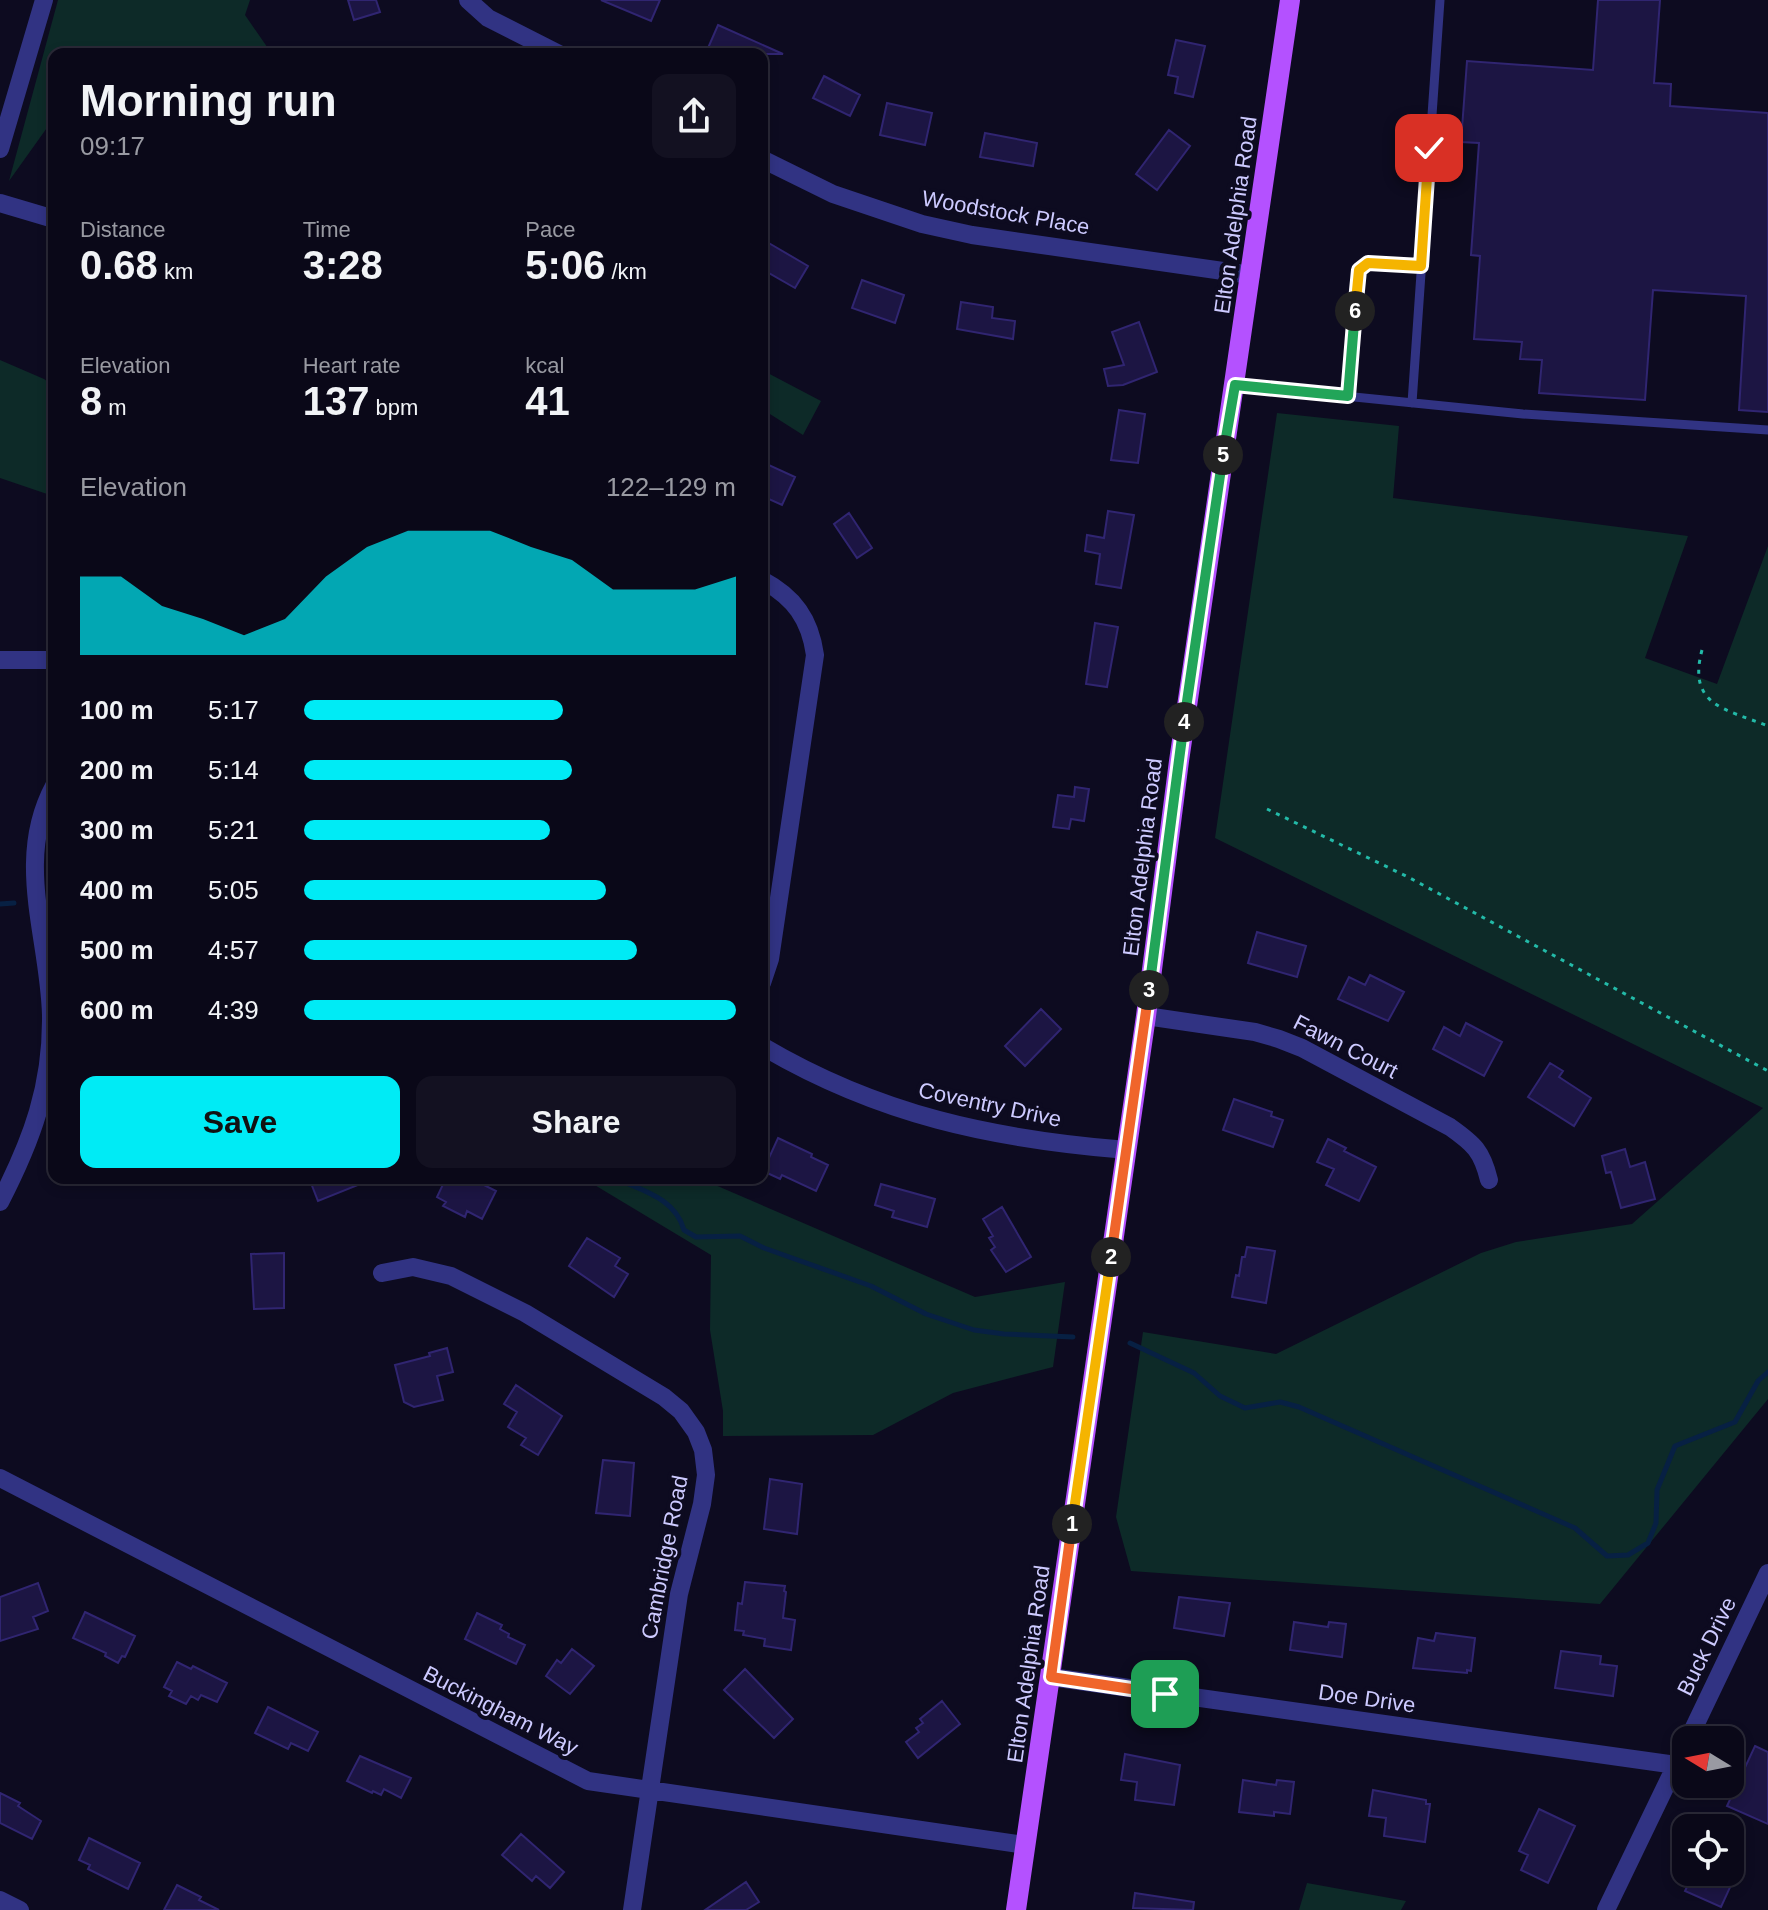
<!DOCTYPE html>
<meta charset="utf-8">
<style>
:root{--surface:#0a0818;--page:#131121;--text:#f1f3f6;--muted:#999aa2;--line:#2a2937;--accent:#00ebf5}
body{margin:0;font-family:Helvetica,sans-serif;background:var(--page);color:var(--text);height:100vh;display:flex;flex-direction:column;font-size:30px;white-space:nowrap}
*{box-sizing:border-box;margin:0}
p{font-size:26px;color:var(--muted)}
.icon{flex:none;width:44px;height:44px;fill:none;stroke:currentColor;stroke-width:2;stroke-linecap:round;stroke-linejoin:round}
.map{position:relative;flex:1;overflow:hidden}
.details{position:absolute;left:48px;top:48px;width:720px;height:1136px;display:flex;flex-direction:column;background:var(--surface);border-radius:16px;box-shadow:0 4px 12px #0003,0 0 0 2px var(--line)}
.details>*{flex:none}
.needle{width:52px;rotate:280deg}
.controls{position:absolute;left:1672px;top:1726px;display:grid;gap:16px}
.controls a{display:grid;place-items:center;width:72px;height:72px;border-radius:16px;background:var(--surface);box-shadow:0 4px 12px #0003,0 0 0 2px var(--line);font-size:40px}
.pin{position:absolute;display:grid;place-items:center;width:68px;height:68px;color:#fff;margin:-34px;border-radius:16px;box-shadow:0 4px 12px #0006}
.km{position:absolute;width:40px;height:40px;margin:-20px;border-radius:50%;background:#222;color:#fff;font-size:22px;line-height:40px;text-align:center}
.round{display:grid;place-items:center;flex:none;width:84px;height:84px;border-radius:16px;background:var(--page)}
.headline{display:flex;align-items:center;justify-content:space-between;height:136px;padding:0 32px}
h1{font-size:44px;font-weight:800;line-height:60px}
.metrics{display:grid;grid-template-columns:repeat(3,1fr);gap:12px;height:136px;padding:8px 32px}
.metrics div{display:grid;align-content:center}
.metrics b{font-size:40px;font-weight:800}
.metrics small{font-size:22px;font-weight:400}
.metrics p{font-size:22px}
.chart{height:224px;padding:16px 32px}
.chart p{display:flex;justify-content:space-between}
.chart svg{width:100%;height:144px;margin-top:8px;fill:var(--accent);opacity:.7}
.action{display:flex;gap:16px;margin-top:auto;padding:16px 32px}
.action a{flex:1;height:92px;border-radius:16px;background:var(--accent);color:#111;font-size:32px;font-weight:800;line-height:92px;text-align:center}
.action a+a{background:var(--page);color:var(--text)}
ul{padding:0 32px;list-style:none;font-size:26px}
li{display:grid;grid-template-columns:128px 96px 1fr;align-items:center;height:60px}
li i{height:20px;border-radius:10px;background:var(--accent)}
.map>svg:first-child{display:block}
</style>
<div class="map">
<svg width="1768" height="1910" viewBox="0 0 1768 1910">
<rect width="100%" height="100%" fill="#0d0b20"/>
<!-- green -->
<path fill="#0d2a28" d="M 58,0 L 250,0 L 245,15 L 272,54 L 54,54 L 54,118 L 9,181 Z
M 0,360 L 44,379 L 54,386 L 54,494 L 50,495 L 0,478 Z
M 762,370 L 821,401 L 803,435 L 762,409 Z
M 1277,413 L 1399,426 L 1393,498 L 1688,536 L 1645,658 L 1717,684 L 1768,546 L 1768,1399 L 1600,1604 L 1131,1571 L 1116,1517 L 1143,1332 L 1276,1354 L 1481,1253 L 1516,1242 L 1632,1224 L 1763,1108 L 1215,838 Z
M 583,1178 L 699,1178 L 975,1297 L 1065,1282 L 1053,1367 L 953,1393 L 873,1435 L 723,1436 L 723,1411 L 710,1330 L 711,1255 Z
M 1307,1883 L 1406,1901 L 1401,1910 L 1299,1910 Z"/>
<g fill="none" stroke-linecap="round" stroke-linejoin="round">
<!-- stream -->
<path stroke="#072043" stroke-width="5" d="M 0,904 L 14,903
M 615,1178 C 643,1191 675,1198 684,1230 L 696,1237 L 740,1236 L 764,1248 L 871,1286 L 926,1314 L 974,1330 L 1004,1334 L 1073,1337
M 1130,1343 L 1194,1373 L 1220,1396 L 1245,1408 L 1280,1402 L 1299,1407 L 1575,1528 L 1607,1556 L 1628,1555 L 1648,1543 L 1656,1523 L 1657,1490 L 1675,1446 L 1735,1422 L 1758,1381 L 1768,1372"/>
</g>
<!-- building -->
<path fill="#1c1543" stroke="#302571" stroke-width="2" d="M 348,0 L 376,0 L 380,12 L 354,20 Z
M 601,0 L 660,0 L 651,21 Z
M 1598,0 L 1660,0 L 1654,83 L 1671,84 L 1670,106 L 1768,113 L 1768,412 L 1739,410 L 1746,296 L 1653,290 L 1645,400 L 1539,393 L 1542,360 L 1520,359 L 1522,342 L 1474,339 L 1480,256 L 1471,255 L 1479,143 L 1461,142 L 1467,61 L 1593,70 Z
M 718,25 L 783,54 L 722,54 L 708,48 Z
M 1176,40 L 1205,46 L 1193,97 L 1175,93 L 1178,77 L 1168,75 Z
M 824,76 L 860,95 L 850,116 L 813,98 Z
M 887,103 L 932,113 L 925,145 L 880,135 Z
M 1169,130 L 1190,146 L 1157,190 L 1136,174 Z
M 985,133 L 1037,143 L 1033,166 L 980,157 Z
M 767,242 L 808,266 L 795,288 L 762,269 L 762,249 Z
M 862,280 L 904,295 L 895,323 L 852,308 Z
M 961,302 L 993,307 L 992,318 L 1015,321 L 1013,339 L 957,329 Z
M 1139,322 L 1157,372 L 1123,385 L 1108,386 L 1104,369 L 1124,365 L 1112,332 Z
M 1119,410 L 1145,414 L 1138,463 L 1111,460 Z
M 762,462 L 795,477 L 782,505 L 762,496 Z
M 1108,511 L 1134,515 L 1121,588 L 1096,584 L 1100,554 L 1085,551 L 1087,535 L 1104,538 Z
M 849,513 L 872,548 L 857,558 L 834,524 Z
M 1095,623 L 1118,627 L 1107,687 L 1086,684 Z
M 1075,787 L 1089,789 L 1084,821 L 1071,819 L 1069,829 L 1053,827 L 1058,795 L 1074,797 Z
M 1257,932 L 1306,946 L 1297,977 L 1248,963 Z
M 1370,975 L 1404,992 L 1388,1021 L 1338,999 L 1349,977 L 1365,985 Z
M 1041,1009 L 1061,1029 L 1025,1066 L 1005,1046 Z
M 1466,1023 L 1502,1042 L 1484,1076 L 1433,1049 L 1444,1027 L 1460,1036 Z
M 1550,1063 L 1563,1071 L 1559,1077 L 1591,1098 L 1574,1126 L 1528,1097 Z
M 1234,1099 L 1272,1112 L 1271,1116 L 1283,1120 L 1273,1147 L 1223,1130 Z
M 778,1138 L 812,1154 L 811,1157 L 828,1165 L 816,1191 L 782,1175 L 780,1179 L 763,1171 Z
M 1328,1139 L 1346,1148 L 1344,1151 L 1376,1167 L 1359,1201 L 1326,1185 L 1334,1169 L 1317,1162 Z
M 1625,1149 L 1630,1167 L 1645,1162 L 1655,1199 L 1621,1208 L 1611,1172 L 1606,1173 L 1602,1156 Z
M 309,1178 L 372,1178 L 373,1179 L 318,1201 Z
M 446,1178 L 470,1178 L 496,1191 L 482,1219 L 467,1211 L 465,1217 L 443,1206 L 446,1202 L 437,1197 Z
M 881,1184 L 935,1199 L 927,1227 L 892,1217 L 894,1211 L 875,1205 Z
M 1002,1207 L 1031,1257 L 1006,1272 L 991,1250 L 995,1247 L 989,1238 L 993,1236 L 983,1219 Z
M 587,1238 L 620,1258 L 615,1266 L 628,1274 L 614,1297 L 569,1266 Z
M 1247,1247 L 1275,1251 L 1266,1303 L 1232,1297 L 1236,1275 L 1239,1276 L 1242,1257 L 1245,1257 Z
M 284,1253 L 284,1308 L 254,1309 L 251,1254 Z
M 447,1348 L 453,1372 L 437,1376 L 443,1400 L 414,1407 L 404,1402 L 395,1365 L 430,1356 L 429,1353 Z
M 516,1385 L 562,1416 L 538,1455 L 521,1445 L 526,1438 L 508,1427 L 517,1412 L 504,1404 Z
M 603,1460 L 634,1463 L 630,1516 L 596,1513 Z
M 770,1479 L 802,1484 L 797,1534 L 764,1529 Z
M 745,1582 L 785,1586 L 784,1591 L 786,1592 L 783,1618 L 795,1620 L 791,1650 L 764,1646 L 765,1639 L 743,1635 L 744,1631 L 735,1630 L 738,1603 L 742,1604 Z
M 38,1583 L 48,1611 L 33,1617 L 38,1629 L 0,1641 L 0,1597 Z
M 1179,1597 L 1230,1603 L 1224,1636 L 1174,1628 Z
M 85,1612 L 135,1636 L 125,1657 L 122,1656 L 118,1663 L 105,1656 L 106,1653 L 73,1638 Z
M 477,1613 L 502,1625 L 500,1629 L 509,1634 L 508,1637 L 525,1645 L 516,1664 L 465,1639 Z
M 1294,1622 L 1328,1627 L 1329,1622 L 1346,1624 L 1342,1657 L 1290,1650 Z
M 1436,1633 L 1475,1638 L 1471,1671 L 1467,1670 L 1467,1673 L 1413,1668 L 1418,1638 L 1434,1641 Z
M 572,1649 L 594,1666 L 570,1694 L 546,1676 L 557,1660 L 561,1663 Z
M 1561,1651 L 1601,1656 L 1600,1664 L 1617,1666 L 1613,1696 L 1555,1688 Z
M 177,1662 L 191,1669 L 193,1666 L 227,1683 L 217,1702 L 201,1695 L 198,1700 L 191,1696 L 186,1704 L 169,1696 L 172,1691 L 164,1687 Z
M 745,1669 L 793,1719 L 774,1738 L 724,1690 Z
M 942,1701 L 960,1724 L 918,1758 L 906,1742 L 919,1732 L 916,1728 L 923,1723 L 920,1719 Z
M 268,1707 L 318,1732 L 308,1751 L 291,1743 L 288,1749 L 255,1733 Z
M 1755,1746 L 1768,1752 L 1768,1824 L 1727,1806 Z
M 1125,1754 L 1180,1765 L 1174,1805 L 1135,1800 L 1137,1782 L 1121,1780 Z
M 360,1756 L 411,1778 L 401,1798 L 384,1789 L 381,1795 L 373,1791 L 372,1793 L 347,1781 Z
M 1243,1780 L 1276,1785 L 1277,1780 L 1294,1782 L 1290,1814 L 1274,1812 L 1274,1816 L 1239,1812 Z
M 1373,1790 L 1426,1800 L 1426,1804 L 1430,1804 L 1425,1842 L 1384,1836 L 1386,1818 L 1369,1816 Z
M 0,1793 L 20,1803 L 18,1806 L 41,1821 L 32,1839 L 0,1823 Z
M 1539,1809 L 1575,1826 L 1548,1883 L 1521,1870 L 1528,1855 L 1519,1851 Z
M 521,1834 L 564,1872 L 550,1888 L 536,1876 L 532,1881 L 502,1855 Z
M 89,1838 L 140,1863 L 128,1889 L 88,1869 L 90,1865 L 79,1860 Z
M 1694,1872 L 1737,1872 L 1721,1907 L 1685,1891 Z
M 746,1882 L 759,1902 L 746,1910 L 705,1910 Z
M 177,1885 L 201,1897 L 199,1900 L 219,1910 L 164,1910 Z
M 1135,1893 L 1194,1902 L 1193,1910 L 1133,1908 Z"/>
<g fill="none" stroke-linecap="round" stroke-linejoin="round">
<!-- path -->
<path stroke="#23baa8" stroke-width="3" stroke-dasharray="4 6" stroke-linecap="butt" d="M 1702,650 C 1687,706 1726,709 1768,726
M 1267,809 L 1408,877 L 1768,1071"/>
<!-- lane -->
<path stroke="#313383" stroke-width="9" d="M 1235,385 L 1523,414 L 1768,430
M 1348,396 L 1359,270 L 1368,263 L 1421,266
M 1412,403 L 1440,0"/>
<!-- street -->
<path stroke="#313383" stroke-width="18" d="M 468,0 L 488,18 L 559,54
M 0,149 L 44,0
M 762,159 L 833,194 L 922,224 L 972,235 L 1251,275
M 0,203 L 54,219
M 762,580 C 794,597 810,619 815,655 L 770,959 L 762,983
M 0,660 L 54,660
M 1146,1016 L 1255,1032 L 1279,1039 L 1302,1048 L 1450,1127 C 1474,1144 1482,1151 1489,1180
M 762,1046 C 879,1115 992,1139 1127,1150
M 0,1202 C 32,1140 52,1086 51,1015 C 49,937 14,860 54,786
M 382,1273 L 413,1267 L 451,1276 L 525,1313 L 664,1397 L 681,1411 L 696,1432 L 703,1450 L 706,1475 L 702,1504 L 679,1594 L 632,1910
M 0,1478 L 588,1781 L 1025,1845
M 1051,1677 L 1676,1765
M 1688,1740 L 1768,1573
M 0,1900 L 20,1910
M 1606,1910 L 1686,1744"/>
<!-- primary -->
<path stroke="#b451ff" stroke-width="20" d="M 1016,1910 L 1146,1016 L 1179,761 L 1290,0"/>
</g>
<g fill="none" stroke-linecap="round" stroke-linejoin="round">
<defs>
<path id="split-1" d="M 1072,1524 L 1051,1677 L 1165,1694"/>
<path id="split-2" d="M 1072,1524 L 1111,1257"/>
<path id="split-3" d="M 1111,1257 L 1149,990"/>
<path id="split-4" d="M 1149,990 L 1184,722"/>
<path id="split-5" d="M 1184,722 L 1223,455"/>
<path id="split-6" d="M 1223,455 L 1235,385 L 1348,396 L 1355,311"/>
<path id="split-7" d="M 1355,311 L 1359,270 L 1368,263 L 1421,266 L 1429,148"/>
</defs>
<!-- split-1 casing -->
<use href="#split-1" stroke="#fff" stroke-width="16"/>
<!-- split-2 casing -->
<use href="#split-2" stroke="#fff" stroke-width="16"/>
<!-- split-3 casing -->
<use href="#split-3" stroke="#fff" stroke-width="16"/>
<!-- split-4 casing -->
<use href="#split-4" stroke="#fff" stroke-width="16"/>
<!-- split-5 casing -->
<use href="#split-5" stroke="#fff" stroke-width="16"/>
<!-- split-6 casing -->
<use href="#split-6" stroke="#fff" stroke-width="16"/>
<!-- split-7 casing -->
<use href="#split-7" stroke="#fff" stroke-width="16"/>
<!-- split-1 -->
<use href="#split-1" stroke="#f0652b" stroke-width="10"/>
<!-- split-2 -->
<use href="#split-2" stroke="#f5b400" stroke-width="10"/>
<!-- split-3 -->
<use href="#split-3" stroke="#f0652b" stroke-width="10"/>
<!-- split-4 -->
<use href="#split-4" stroke="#22a559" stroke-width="10"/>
<!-- split-5 -->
<use href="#split-5" stroke="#22a559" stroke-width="10"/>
<!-- split-6 -->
<use href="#split-6" stroke="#22a559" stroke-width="10"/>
<!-- split-7 -->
<use href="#split-7" stroke="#f5b400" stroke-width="10"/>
</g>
<g text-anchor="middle" stroke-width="8" stroke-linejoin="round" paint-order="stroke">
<!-- street labels -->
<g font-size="22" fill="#cdcaff" stroke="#0d0b20">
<text transform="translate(1006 212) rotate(10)" y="8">Woodstock Place</text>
<text transform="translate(1235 215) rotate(-82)" y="8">Elton Adelphia Road</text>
<text transform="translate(1142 857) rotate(-83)" y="8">Elton Adelphia Road</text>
<text transform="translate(1346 1046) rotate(27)" y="8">Fawn Court</text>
<text transform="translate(990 1104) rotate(12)" y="8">Coventry Drive</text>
<text transform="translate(664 1557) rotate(-79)" y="8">Cambridge Road</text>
<text transform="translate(1706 1646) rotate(-64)" y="8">Buck Drive</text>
<text transform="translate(1028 1664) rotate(-82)" y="8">Elton Adelphia Road</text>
<text transform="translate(1367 1698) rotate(8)" y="8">Doe Drive</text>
<text transform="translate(501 1710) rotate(27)" y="8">Buckingham Way</text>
</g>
</g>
</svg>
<div class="controls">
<a><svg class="needle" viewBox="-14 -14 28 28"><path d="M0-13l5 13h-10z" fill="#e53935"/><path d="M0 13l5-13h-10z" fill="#999aa2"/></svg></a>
<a><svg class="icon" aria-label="locate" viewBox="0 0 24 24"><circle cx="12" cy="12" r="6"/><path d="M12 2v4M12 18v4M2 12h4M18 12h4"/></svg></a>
</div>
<div class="pin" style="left:1165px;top:1694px;background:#1e9e55"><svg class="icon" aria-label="arrive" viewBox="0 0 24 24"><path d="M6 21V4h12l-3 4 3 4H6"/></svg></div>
<div class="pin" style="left:1429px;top:148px;background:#d93025"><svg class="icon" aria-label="check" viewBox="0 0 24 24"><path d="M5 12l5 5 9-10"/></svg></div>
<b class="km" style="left:1072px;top:1524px">1</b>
<b class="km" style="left:1111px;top:1257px">2</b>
<b class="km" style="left:1149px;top:990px">3</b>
<b class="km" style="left:1184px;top:722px">4</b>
<b class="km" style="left:1223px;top:455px">5</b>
<b class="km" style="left:1355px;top:311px">6</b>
<section class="details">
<div class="headline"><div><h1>Morning run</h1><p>09:17</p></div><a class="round"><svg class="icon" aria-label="share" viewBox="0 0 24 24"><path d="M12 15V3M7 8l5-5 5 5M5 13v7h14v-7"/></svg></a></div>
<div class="metrics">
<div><p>Distance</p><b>0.68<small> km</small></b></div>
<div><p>Time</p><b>3:28</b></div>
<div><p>Pace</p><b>5:06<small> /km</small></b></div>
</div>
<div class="metrics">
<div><p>Elevation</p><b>8<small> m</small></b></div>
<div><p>Heart rate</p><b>137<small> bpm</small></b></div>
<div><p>kcal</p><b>41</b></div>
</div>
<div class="chart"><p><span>Elevation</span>122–129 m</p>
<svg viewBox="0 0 160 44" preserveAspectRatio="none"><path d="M0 44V20L10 20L20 29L30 33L40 38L50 33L60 20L70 11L80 6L90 6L100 6L110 11L120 15L130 24L140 24L150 24L160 20V44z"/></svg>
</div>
<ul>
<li><b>100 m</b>5:17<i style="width:60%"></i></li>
<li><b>200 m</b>5:14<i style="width:62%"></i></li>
<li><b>300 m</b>5:21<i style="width:57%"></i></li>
<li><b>400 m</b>5:05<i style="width:70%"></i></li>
<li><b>500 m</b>4:57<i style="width:77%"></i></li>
<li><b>600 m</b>4:39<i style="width:100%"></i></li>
</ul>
<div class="action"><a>Save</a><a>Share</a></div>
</section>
</div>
